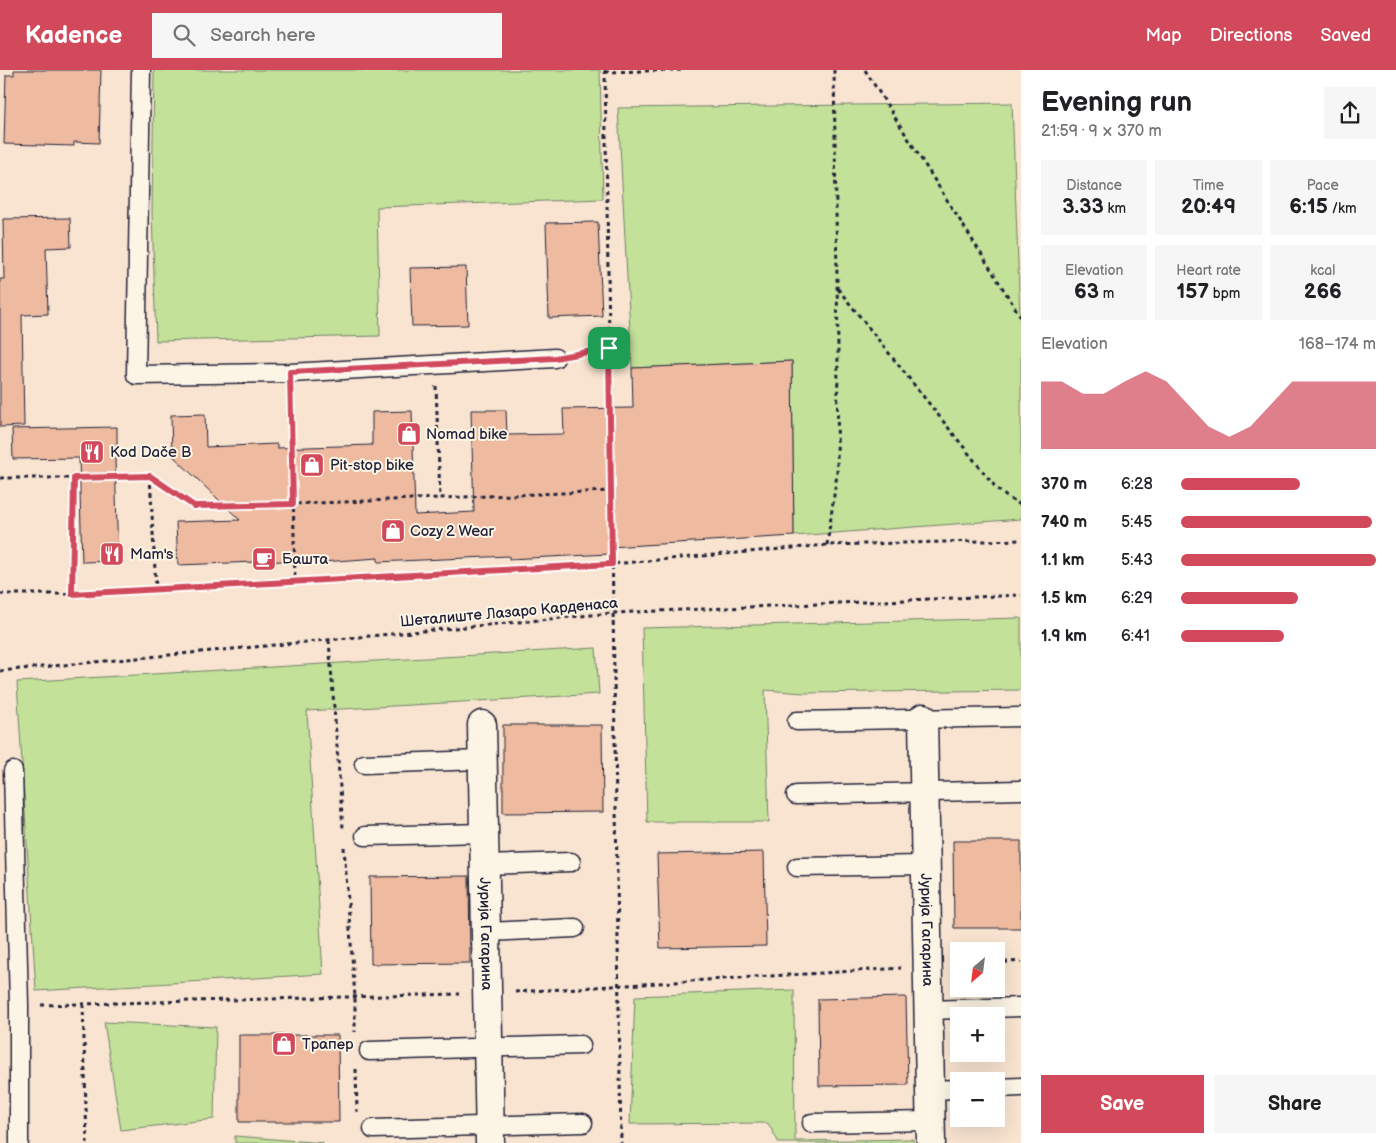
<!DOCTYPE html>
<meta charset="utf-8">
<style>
:root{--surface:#fff;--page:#f6f6f6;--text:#202124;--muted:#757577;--accent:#d1495b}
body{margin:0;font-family:"Balsamiq Sans",sans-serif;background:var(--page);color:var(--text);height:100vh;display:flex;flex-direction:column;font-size:19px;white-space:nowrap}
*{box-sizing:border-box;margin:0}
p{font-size:16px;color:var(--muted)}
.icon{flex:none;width:28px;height:28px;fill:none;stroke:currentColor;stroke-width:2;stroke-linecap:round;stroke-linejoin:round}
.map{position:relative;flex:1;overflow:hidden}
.sheet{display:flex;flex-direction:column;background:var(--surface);width:375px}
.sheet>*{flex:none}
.needle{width:32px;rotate:208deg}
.tools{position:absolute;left:950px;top:872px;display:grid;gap:10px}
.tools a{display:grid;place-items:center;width:55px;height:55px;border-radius:0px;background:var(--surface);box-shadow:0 5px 20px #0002;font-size:25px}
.pin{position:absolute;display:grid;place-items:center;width:42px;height:42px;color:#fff;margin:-21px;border-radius:10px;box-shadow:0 2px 8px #0006}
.round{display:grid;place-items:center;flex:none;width:52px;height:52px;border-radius:0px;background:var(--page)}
.overview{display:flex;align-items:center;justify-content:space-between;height:85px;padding:0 20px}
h1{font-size:28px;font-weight:700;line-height:38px}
.figures{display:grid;grid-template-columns:repeat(3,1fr);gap:8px;height:85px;padding:5px 20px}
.figures div{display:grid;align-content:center;border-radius:0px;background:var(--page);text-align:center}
.figures b{font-size:21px;font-weight:700}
.figures small{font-size:14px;font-weight:400}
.figures p{font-size:14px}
.chart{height:140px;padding:10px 20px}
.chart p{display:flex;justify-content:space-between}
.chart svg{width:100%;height:90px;margin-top:5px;fill:var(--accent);opacity:.7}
.primary-button{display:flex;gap:10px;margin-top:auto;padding:10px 20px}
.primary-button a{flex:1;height:58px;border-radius:0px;background:var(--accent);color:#fff;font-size:20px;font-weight:700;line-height:58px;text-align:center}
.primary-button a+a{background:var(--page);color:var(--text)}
ul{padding:0 20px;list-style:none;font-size:16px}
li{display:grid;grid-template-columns:80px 60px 1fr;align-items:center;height:38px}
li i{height:12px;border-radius:6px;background:var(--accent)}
header{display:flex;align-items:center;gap:30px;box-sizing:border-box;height:70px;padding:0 25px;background:var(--accent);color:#fff}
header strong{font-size:24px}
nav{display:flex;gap:28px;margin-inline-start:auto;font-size:18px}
.search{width:350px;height:45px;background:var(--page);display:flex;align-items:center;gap:12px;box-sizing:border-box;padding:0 18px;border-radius:0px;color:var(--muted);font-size:19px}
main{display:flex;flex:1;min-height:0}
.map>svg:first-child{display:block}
</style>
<header>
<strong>Kadence</strong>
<div class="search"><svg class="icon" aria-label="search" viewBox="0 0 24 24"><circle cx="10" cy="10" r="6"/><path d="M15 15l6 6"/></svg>Search here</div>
<nav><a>Map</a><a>Directions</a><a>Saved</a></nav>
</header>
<main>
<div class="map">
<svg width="1021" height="1073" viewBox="0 0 1021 1073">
<rect width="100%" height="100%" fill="#f8e4d0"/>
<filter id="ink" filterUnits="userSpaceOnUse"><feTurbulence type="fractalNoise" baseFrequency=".02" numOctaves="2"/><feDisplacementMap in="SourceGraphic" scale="10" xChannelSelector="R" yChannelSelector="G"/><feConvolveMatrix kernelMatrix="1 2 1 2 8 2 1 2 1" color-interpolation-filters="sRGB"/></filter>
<g filter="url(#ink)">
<!-- green -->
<path fill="#c3e199" stroke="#72826a" d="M 154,0 L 600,0 L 603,129 L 377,137 L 380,266 L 156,271 L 152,142 Z
M 1012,33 L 1021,273 L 1021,449 L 794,466 L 792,291 L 632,298 L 618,38 Z
M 1021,548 L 1021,620 L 804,623 L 765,620 L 769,752 L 647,752 L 642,558 Z
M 596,578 L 599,624 L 307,641 L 323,904 L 36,921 L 17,612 Z
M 794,920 L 795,1071 L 913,1069 L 913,1073 L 779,1073 L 768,1053 L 630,1054 L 635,926 Z
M 104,952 L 216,957 L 214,1049 L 121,1060 Z
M 235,1066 L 324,1073 L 235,1073 Z"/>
<!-- building -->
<path fill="#eebba0" stroke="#22223b" d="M 14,0 L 101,0 L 99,73 L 74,72 L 74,76 L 4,74 L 6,5 L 14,5 Z
M 70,148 L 71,177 L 46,178 L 48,244 L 22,245 L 24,356 L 0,357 L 0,209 L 4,209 L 3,149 Z
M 598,152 L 602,246 L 549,248 L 546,153 Z
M 466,197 L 468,255 L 412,256 L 410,198 Z
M 792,291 L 794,466 L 609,477 L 609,484 L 509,489 L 509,486 L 378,492 L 378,488 L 308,493 L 308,490 L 178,495 L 176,452 L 240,450 L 172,385 L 171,345 L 205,344 L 206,377 L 277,374 L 277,378 L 372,375 L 372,342 L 412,341 L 415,445 L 474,442 L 471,340 L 506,340 L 507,365 L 564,364 L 563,339 L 633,338 L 632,298 Z
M 117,357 L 117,388 L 115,388 L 118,491 L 82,492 L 79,388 L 13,389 L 12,359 Z
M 503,655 L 602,655 L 603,742 L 503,743 Z
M 953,771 L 1021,771 L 1021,858 L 954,858 Z
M 764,782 L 766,876 L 660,878 L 657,784 Z
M 469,806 L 470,893 L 371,894 L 370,807 Z
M 906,927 L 908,1015 L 819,1016 L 818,929 Z
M 239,965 L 338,965 L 339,1052 L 239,1052 Z"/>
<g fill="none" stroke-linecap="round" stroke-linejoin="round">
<defs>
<path id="service" d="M 141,0 L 136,305 L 290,303 L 555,288
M 797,651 L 1021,647
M 364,694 L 482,690
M 13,701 L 19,936 L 19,1073
M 796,725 L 1021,720
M 365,766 L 484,763
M 484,795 L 571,792
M 797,797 L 926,795
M 486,862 L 575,858
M 929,940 L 1021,937
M 369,981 L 581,975
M 996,1018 L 1021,1017
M 930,1020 L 959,1019
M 812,1053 L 931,1051
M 373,1059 L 583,1053"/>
<g id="minor">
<path id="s1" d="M 923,648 L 931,1073"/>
<path id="s2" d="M 482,655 L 490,1073"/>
</g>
</defs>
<!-- service casing -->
<use href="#service" stroke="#22223b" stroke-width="21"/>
<!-- minor casing -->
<use href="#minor" stroke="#22223b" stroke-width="31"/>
<!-- path -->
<path stroke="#22223b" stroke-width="3" stroke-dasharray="4 4" stroke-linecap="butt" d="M 605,0 L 621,1073
M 865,0 L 1021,247
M 605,2 L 683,0
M 838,219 L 997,419 L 1008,428 L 1021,435
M 578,284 L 609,278
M 436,316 L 440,428
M 291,326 L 295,512
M 150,406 L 156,519
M 0,408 L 74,408 L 72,524
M 74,408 L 150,406 L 194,436 L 293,434 L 611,421
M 827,475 L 837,404 L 838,279 L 834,0
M 0,524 L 72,524 L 612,494 L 827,475 L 1021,470
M 329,570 L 343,758
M 0,601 L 613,543 L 1021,525
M 344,777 L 355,927 L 355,962
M 996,893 L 1021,891
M 515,922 L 901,898
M 83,934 L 87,1073
M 41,935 L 459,924
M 356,999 L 357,1042"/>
<!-- service -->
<use href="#service" stroke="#fcf5e5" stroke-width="18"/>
<!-- minor -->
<use href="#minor" stroke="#fcf5e5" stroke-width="28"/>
</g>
</g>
<g fill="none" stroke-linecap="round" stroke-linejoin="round" filter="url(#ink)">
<defs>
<path id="route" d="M 609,278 L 612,494 L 72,524 L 74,408 L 150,406 L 194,436 L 293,434 L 290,302 L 555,288 Z"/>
</defs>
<!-- route casing -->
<use href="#route" stroke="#fff" stroke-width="10"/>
<!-- route -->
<use href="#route" stroke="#d1495b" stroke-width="6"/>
</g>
<!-- icons -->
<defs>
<symbol id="shop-square" viewBox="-11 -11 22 22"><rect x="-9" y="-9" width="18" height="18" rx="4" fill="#d1495b" stroke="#fcf5e5"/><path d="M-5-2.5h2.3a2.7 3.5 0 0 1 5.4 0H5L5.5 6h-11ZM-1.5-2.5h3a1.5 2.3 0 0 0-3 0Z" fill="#fff"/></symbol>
<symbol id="restaurant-square" viewBox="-11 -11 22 22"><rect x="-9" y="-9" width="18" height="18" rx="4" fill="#d1495b" stroke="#fcf5e5"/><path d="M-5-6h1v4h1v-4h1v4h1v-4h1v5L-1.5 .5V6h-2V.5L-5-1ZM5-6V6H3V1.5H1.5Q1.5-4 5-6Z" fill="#fff"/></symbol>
<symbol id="cafe-square" viewBox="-11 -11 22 22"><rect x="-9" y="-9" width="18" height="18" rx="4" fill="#d1495b" stroke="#fcf5e5"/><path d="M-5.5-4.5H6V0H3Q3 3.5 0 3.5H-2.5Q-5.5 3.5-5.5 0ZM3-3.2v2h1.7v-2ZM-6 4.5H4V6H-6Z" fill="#fff"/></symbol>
</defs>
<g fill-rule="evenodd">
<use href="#shop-square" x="395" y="350" width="28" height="28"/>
<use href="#restaurant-square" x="78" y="368" width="28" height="28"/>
<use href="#shop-square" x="298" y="381" width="28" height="28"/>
<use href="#shop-square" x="379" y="447" width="28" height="28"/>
<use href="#restaurant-square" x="98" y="470" width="28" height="28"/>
<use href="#cafe-square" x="250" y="475" width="28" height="28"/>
<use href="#shop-square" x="270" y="960" width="28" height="28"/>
</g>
<g text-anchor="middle" stroke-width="4" stroke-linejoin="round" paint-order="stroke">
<!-- poi labels -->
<g font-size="15" fill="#22223b" stroke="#fcf5e5" text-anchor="start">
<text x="426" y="369">Nomad bike</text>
<text x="110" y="387">Kod Dače B</text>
<text x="330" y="400">Pit-stop bike</text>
<text x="410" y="466">Cozy 2 Wear</text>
<text x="130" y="489">Mam's</text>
<text x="282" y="494">Башта</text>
<text x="302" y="979">Трапер</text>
</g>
<!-- street labels -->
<g font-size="15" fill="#22223b" stroke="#fcf5e5">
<text transform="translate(509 542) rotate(-5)" y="5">Шеталиште Лазаро Карденаса</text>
<text dy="5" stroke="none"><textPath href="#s1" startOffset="212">Јурија Гагарина</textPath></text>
<text dy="5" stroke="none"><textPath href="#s2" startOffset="209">Јурија Гагарина</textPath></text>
</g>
</g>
</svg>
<div class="tools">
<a><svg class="needle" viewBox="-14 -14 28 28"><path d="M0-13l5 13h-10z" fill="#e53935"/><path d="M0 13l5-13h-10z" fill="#757577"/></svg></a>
<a>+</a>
<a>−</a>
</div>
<div class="pin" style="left:609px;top:278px;background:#1e9e55"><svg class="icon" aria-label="arrive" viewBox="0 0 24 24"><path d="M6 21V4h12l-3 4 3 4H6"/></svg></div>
</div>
<section class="sheet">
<div class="overview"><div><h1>Evening run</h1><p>21:59 · 9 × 370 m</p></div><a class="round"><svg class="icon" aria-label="share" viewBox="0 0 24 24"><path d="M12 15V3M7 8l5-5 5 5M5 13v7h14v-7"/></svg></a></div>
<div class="figures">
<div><p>Distance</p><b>3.33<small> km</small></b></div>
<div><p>Time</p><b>20:49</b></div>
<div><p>Pace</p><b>6:15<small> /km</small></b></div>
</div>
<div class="figures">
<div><p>Elevation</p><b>63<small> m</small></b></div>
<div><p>Heart rate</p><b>157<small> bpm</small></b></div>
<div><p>kcal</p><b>266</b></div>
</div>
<div class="chart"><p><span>Elevation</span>168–174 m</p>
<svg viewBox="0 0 160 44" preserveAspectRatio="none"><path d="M0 44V11L10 11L20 17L30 17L40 11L50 6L60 11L70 22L80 33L90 38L100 33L110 22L120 11L130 11L140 11L150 11L160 11V44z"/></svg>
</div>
<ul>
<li><b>370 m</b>6:28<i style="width:61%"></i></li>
<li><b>740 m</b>5:45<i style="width:98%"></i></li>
<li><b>1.1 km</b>5:43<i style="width:100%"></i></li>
<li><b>1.5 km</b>6:29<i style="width:60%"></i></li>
<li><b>1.9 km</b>6:41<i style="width:53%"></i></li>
</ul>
<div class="primary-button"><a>Save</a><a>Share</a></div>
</section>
</main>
